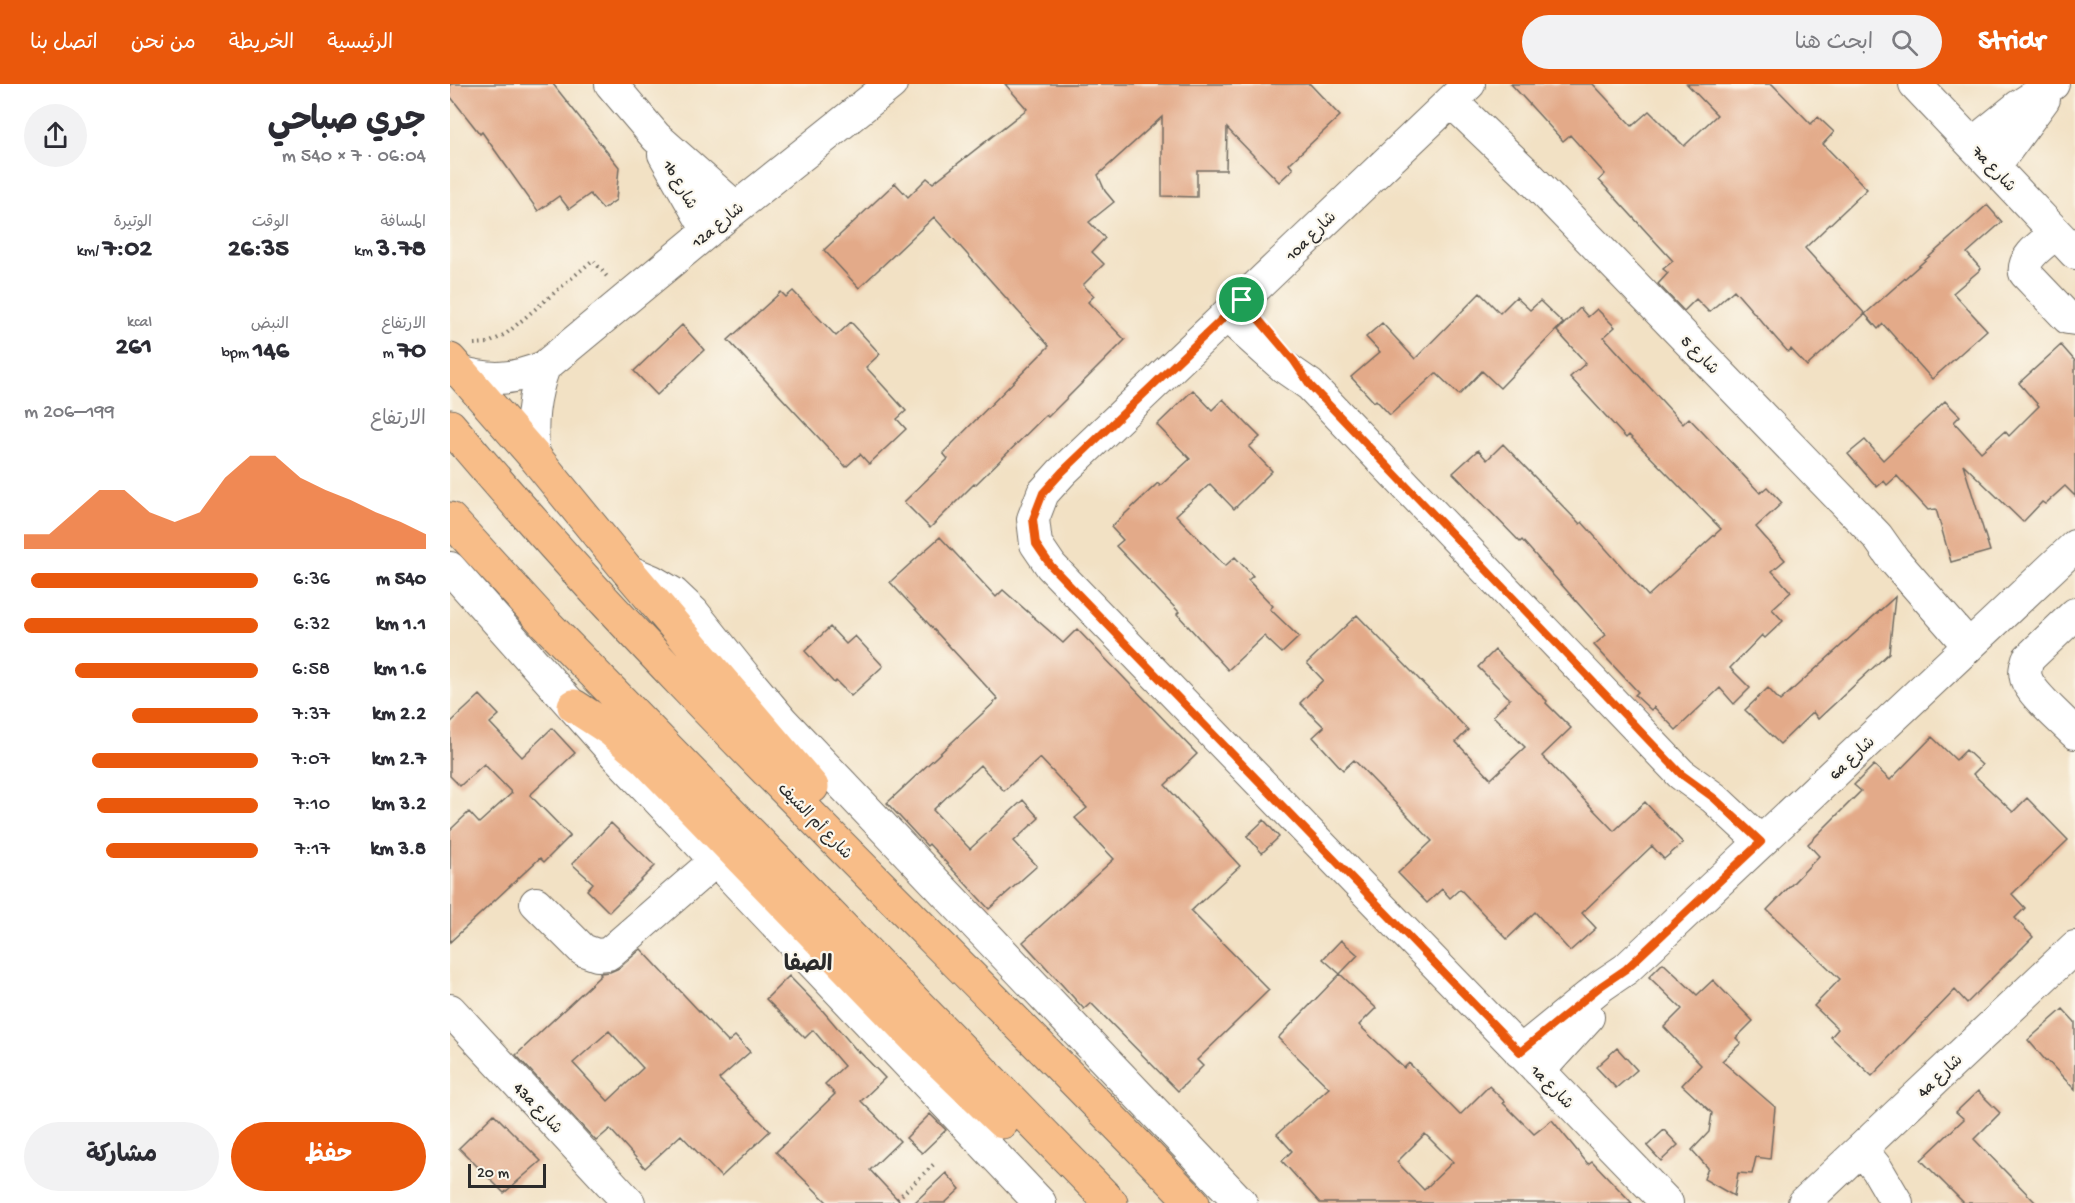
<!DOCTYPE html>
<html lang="ar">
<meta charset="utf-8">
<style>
:root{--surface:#fff;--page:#f2f2f3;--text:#2b2b33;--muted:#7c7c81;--accent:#ea580c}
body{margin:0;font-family:"Gochi Hand","Playpen Sans Arabic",sans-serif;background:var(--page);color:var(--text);direction:rtl;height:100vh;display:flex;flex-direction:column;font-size:22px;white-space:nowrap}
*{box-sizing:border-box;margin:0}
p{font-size:20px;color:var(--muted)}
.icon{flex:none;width:33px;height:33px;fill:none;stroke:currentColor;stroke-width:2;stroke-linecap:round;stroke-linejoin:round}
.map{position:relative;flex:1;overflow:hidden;direction:ltr}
.drawer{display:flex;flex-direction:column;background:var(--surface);width:450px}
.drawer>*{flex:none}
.scale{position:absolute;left:18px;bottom:15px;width:78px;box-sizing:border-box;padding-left:6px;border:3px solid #2b2b2b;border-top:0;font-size:16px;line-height:21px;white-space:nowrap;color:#2b2b2b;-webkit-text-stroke:4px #fbf7ec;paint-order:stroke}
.pin{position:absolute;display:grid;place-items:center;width:51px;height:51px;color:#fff;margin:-26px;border:3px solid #fff;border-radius:50%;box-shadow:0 2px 6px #0007}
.round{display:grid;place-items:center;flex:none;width:63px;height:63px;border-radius:32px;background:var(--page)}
.headline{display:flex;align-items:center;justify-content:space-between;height:102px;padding:0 24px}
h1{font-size:33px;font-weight:700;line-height:45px}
.figures{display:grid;grid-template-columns:repeat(3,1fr);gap:9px;height:102px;padding:6px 24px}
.figures div{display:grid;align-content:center}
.figures b{font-size:26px;font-weight:700}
.figures small{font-size:16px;font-weight:400}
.figures p{font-size:16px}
.chart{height:168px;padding:12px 24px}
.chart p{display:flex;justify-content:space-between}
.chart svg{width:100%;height:108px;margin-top:6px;fill:var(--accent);opacity:.7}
.primary-button{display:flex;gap:12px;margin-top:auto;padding:12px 24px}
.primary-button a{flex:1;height:69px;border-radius:36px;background:var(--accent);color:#fff;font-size:24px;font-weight:700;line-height:69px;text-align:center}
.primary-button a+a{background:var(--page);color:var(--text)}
ul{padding:0 24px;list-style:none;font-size:20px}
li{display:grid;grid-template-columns:96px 72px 1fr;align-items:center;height:45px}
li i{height:15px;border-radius:8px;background:var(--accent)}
header{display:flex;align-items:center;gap:36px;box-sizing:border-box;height:84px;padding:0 30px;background:var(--accent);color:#fff}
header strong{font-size:28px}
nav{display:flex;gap:33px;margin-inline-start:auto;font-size:21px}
.search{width:420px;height:54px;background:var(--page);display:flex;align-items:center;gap:15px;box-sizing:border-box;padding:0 21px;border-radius:33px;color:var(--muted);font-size:22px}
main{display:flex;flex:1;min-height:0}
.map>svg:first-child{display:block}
</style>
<header>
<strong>Stridr</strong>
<div class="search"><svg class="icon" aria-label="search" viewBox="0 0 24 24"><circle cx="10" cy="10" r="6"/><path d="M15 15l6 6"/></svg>ابحث هنا</div>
<nav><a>الرئيسية</a><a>الخريطة</a><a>من نحن</a><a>اتصل بنا</a></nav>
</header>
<main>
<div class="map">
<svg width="1625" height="1119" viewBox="0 0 1625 1119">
<rect width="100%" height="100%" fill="#fbf7ec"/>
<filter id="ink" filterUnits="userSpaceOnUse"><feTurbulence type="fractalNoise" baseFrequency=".0167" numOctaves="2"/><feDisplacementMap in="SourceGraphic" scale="12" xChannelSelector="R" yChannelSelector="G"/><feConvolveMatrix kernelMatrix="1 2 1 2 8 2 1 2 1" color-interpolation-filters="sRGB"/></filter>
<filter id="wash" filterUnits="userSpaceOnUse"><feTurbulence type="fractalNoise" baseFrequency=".008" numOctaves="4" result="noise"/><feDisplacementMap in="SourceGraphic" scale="24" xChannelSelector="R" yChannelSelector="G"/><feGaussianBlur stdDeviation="1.35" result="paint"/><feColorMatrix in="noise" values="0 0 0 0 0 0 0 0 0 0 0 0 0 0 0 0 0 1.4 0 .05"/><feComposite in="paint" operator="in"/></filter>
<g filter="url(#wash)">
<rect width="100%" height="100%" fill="#f2e1c4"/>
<g id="blocks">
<!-- building -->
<path fill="#e3aa89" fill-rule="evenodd" d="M 0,0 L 103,0 L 169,83 L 166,116 L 153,125 L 140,110 L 119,125 L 109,112 L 88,127 L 32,48 L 30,50 L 0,12 Z
M 555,0 L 860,0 L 890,32 L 839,80 L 843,85 L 829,98 L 777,44 L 776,86 L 747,86 L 747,113 L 712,112 L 712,33 L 648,91 L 655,107 L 664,118 L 639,138 L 655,154 L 642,168 L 654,180 L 633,201 L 644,212 L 638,218 L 675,256 L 598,333 L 596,331 L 525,401 L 524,400 L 480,444 L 454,418 L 498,375 L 493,369 L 599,262 L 484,133 L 409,204 L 374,166 L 445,99 L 458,113 L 477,94 L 483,99 L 577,25 Z
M 1061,0 L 1143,0 L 1182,42 L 1199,27 L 1234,62 L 1267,31 L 1237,0 L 1322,0 L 1361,40 L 1368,33 L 1384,48 L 1373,60 L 1417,105 L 1355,164 L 1415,230 L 1357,282 L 1341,265 L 1338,268 L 1284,206 L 1259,228 L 1246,215 L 1234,227 L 1208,200 L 1218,189 L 1213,185 L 1223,177 L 1149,96 L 1155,90 L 1120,51 L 1113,57 Z
M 1537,121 L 1552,138 L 1517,169 L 1531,185 L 1503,209 L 1537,246 L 1482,295 L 1433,240 L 1428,245 L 1415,230 Z
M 343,207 L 386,252 L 401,238 L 430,270 L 416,283 L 456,327 L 447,335 L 456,345 L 419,380 L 410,370 L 396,383 L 278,256 L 331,208 L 336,213 Z
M 1030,209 L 1050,229 L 1066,213 L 1080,226 L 1090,217 L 1113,239 L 1050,304 L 1032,287 L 1009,311 L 986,289 L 940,331 L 926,316 L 924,318 L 901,293 L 930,268 L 916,253 L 932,239 L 965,275 Z
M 1130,224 L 1138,233 L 1147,225 L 1165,243 L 1154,253 L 1233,340 L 1239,334 L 1310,409 L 1317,403 L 1332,419 L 1306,443 L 1335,476 L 1322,487 L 1341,508 L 1322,525 L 1333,537 L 1315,554 L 1312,551 L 1280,584 L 1300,604 L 1284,620 L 1270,604 L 1226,646 L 1204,623 L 1201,626 L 1185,611 L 1188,608 L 1144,561 L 1156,551 L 1072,456 L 1070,458 L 1003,389 L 1028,366 L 1037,376 L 1053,360 L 1130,440 L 1132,438 L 1198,512 L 1271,445 L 1179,351 L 1176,354 L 1120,293 L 1136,279 L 1107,247 Z
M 232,241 L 254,266 L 207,311 L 184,287 Z
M 1611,261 L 1625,277 L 1625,412 L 1615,402 L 1595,420 L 1592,418 L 1573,438 L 1513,380 L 1540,467 L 1501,478 L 1486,425 L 1478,426 L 1447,392 L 1437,401 L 1434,397 L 1427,403 L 1398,370 L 1415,356 L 1433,376 L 1495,317 L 1510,332 L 1504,338 L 1531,368 L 1555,347 L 1559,352 L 1589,322 L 1569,299 Z
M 743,306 L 762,326 L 773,315 L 796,339 L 810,353 L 799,363 L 822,387 L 784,425 L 760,400 L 726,431 L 775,482 L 785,473 L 803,492 L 798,496 L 823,522 L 820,525 L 849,553 L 832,569 L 814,552 L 778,586 L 727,530 L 729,528 L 666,462 L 673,456 L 661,443 L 708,399 L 710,402 L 740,375 L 707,341 Z
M 490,453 L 546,513 L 553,506 L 613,559 L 627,545 L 747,670 L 715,701 L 790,782 L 741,827 L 819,906 L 747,976 L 753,982 L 728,1007 L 641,919 L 634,925 L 573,858 L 664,775 L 625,734 L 637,724 L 590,674 L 554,707 L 530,681 L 483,726 L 520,765 L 573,716 L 589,734 L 564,757 L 587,782 L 539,825 L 479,760 L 477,762 L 437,719 L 548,615 L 440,498 Z
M 1445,513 L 1439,569 L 1368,635 L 1363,628 L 1330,660 L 1295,626 L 1318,604 L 1330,617 Z
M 907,531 L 1018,646 L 1006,658 L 1041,695 L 1075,663 L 1043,632 L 1060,615 L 1028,583 L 1045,566 L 1097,617 L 1096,619 L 1121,644 L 1092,672 L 1164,747 L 1195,718 L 1233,759 L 1214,775 L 1202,762 L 1132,829 L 1146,844 L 1120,867 L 1085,828 L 1057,855 L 1010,805 L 1000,814 L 992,805 L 977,819 L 948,789 L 982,757 L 904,676 L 893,686 L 863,653 L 874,643 L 850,619 L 873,596 L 857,579 Z
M 380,543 L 396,560 L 405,552 L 433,582 L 401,612 L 386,597 L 384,599 L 355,567 Z
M 30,611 L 49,631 L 40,639 L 72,673 L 102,644 L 125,669 L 80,711 L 120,752 L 94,778 L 90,774 L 0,858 L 0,746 L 19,728 L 29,739 L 62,709 L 34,680 L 10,702 L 0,692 L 0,639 Z
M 1482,653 L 1506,676 L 1516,666 L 1532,681 L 1523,690 L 1563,728 L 1577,714 L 1618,756 L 1562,810 L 1575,824 L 1565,834 L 1583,853 L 1517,919 L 1505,906 L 1422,992 L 1381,953 L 1388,945 L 1364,922 L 1390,895 L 1317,826 L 1369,772 L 1358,760 L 1411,707 L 1404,701 L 1424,681 L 1440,696 Z
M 814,736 L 829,753 L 812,769 L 797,752 Z
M 161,739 L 205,782 L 159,828 L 137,806 L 143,799 L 122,780 Z
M 891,856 L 908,871 L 890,890 L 873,875 Z
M 191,865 L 278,958 L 285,952 L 300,968 L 269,995 L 320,1047 L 271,1093 L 231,1051 L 195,1084 L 160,1045 L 146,1057 L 66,971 L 151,891 L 150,889 L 160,888 L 169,884 ZM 159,947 L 193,984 L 158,1017 L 123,979 Z
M 1213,879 L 1247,911 L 1263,896 L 1303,937 L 1286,954 L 1291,959 L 1272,977 L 1325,1023 L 1320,1075 L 1306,1073 L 1302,1090 L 1288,1089 L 1284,1112 L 1254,1095 L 1258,1084 L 1242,1066 L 1259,1048 L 1262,1029 L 1232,1001 L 1251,981 L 1214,943 L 1232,925 L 1199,893 Z
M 890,890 L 926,924 L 909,941 L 954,984 L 959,979 L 1010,1031 L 1039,1002 L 1055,1018 L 1053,1019 L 1084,1050 L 1102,1036 L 1138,1080 L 1142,1077 L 1182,1119 L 870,1119 L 832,1077 L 842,1067 L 827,1050 L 879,1004 L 828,954 ZM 975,1050 L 1003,1078 L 974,1106 L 947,1078 Z
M 339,892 L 373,927 L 408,968 L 409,967 L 435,994 L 411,1017 L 450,1057 L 420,1086 L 451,1119 L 378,1119 L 326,1068 L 385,1010 L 375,1000 L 394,982 L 363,946 L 355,954 L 316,915 Z
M 1613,925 L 1625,938 L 1625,1006 L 1597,976 L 1596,977 L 1578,956 Z
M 1167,964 L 1187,986 L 1166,1004 L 1146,983 Z
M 1528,1007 L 1550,1029 L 1524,1055 L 1586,1119 L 1514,1119 L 1471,1076 L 1514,1035 L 1506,1028 Z
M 44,1030 L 91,1077 L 54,1109 L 9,1064 Z
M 480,1030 L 496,1046 L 472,1069 L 456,1054 Z
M 1214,1046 L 1228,1061 L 1211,1077 L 1197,1062 Z
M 496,1089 L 510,1105 L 495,1119 L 464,1119 Z"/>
</g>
</g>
<g filter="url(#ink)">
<use href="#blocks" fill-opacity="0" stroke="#716b61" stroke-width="1.5"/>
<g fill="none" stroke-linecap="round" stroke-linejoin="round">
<defs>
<path id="minor" d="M 161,0 L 206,53 L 286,124
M 1019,0 L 612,388 L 593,409 L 583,435 L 586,460 L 601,482 L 1217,1119
M 1465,0 L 1625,169
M 1001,17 L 1075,88 L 1427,452 L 1444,476 L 1519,562
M 1522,60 L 1569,22 L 1603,0
M 214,70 L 258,147
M 1544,83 L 1594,15
M 1606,149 C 1595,159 1572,172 1575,189 L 1618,234 L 1625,235
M 776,231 L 834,283 L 860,301 L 1231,690 L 1264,714 L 1311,758
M 9,288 C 42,297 62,296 94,283 L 286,124 L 441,0
M 84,372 C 80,340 83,313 94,283
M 0,484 L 163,668 L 590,1119
M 178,487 L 202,497 L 224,510 L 243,528 L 295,593 L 332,637 L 791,1119
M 1625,530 L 1578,575 C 1576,582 1574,587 1576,594 C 1580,609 1613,637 1625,649
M 86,819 L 133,866 L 147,871 L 158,870 L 265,777
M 0,926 L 179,1119
M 1070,968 L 1151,902 L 1176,885 L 1625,462
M 1089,987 L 1138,933
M 1411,1065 L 1427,1085 L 1447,1119
M 1354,1119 L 1625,863"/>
<path id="major" d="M 0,276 L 84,372 L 178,487 L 362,703
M 0,342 C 231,617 496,860 743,1119
M 0,435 L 97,541 L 661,1119
M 124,622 L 161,646 L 195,675 L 466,955 L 552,1038"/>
</defs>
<!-- minor casing -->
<use href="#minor" stroke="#716b61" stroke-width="34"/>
<!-- major casing -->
<use href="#major" stroke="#716b61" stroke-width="35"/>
<!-- path -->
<path stroke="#716b61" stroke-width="4" stroke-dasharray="1.5 4.5" stroke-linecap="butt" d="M 24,260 L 39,259 L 57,249 L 143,176 L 159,195
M 443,1119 L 484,1080"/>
<!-- minor -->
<use href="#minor" stroke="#fff" stroke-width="32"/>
<!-- major -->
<use href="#major" stroke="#f8bd88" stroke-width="33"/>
</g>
</g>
<g fill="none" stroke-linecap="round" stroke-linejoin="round" filter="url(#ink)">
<defs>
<path id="route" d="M 792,216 L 844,277 L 860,301 L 1231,690 L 1264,714 L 1311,758 L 1176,885 L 1151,902 L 1070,968 L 601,482 L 586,460 L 583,435 L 593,409 L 612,388 Z"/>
</defs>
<!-- route casing -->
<use href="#route" stroke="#fff" stroke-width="12"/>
<!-- route -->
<use href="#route" stroke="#ea580c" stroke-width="8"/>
</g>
<g text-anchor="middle" stroke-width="4.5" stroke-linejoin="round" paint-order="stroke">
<!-- street labels -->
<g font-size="16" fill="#2b2b2b" stroke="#fbf7ec">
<text transform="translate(1545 84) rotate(47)" y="6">7a شارع</text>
<text transform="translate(231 100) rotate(60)" y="6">1b شارع</text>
<text transform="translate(267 140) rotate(-39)" y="6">12a شارع</text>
<text transform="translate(860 151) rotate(-44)" y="6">10a شارع</text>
<text transform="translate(1251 270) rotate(46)" y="6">شارع 5</text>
<text transform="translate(1401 673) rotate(-43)" y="6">6a شارع</text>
<text transform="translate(366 736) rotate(46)" y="6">شارع أم الشيف</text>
<text transform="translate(1489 991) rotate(-43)" y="6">4a شارع</text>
<text transform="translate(1103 1002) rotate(46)" y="6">1a شارع</text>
<text transform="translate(89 1023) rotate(47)" y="6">43a شارع</text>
</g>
<!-- district labels -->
<g font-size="22" font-weight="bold" fill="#2b2b2b" stroke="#fbf7ec">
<text x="358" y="886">الصفا</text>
</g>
</g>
</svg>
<div class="scale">20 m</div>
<div class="pin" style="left:792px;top:216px;background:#1e9e55"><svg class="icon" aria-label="arrive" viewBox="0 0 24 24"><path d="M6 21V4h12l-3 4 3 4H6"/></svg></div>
</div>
<section class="drawer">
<div class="headline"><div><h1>جري صباحي</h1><p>06:04 · 7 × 540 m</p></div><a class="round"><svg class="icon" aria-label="share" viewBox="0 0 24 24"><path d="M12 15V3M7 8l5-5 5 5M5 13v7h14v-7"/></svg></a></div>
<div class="figures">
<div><p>المسافة</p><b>3.78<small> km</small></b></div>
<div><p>الوقت</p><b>26:35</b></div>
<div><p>الوتيرة</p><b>7:02<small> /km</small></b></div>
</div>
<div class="figures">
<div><p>الارتفاع</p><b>70<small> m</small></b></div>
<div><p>النبض</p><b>146<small> bpm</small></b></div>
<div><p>kcal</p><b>261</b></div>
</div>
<div class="chart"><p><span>الارتفاع</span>199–206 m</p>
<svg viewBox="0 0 160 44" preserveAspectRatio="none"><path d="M0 44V38L10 38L20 29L30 20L40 20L50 29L60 33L70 29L80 15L90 6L100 6L110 15L120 20L130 24L140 29L150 33L160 38V44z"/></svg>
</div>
<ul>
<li><b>540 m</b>6:36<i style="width:97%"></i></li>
<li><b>1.1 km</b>6:32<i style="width:100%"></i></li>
<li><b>1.6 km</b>6:58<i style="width:78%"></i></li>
<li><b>2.2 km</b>7:37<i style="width:54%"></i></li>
<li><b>2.7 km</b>7:07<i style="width:71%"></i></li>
<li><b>3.2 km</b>7:10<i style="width:69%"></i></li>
<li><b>3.8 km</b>7:17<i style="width:65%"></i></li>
</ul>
<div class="primary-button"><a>حفظ</a><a>مشاركة</a></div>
</section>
</main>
